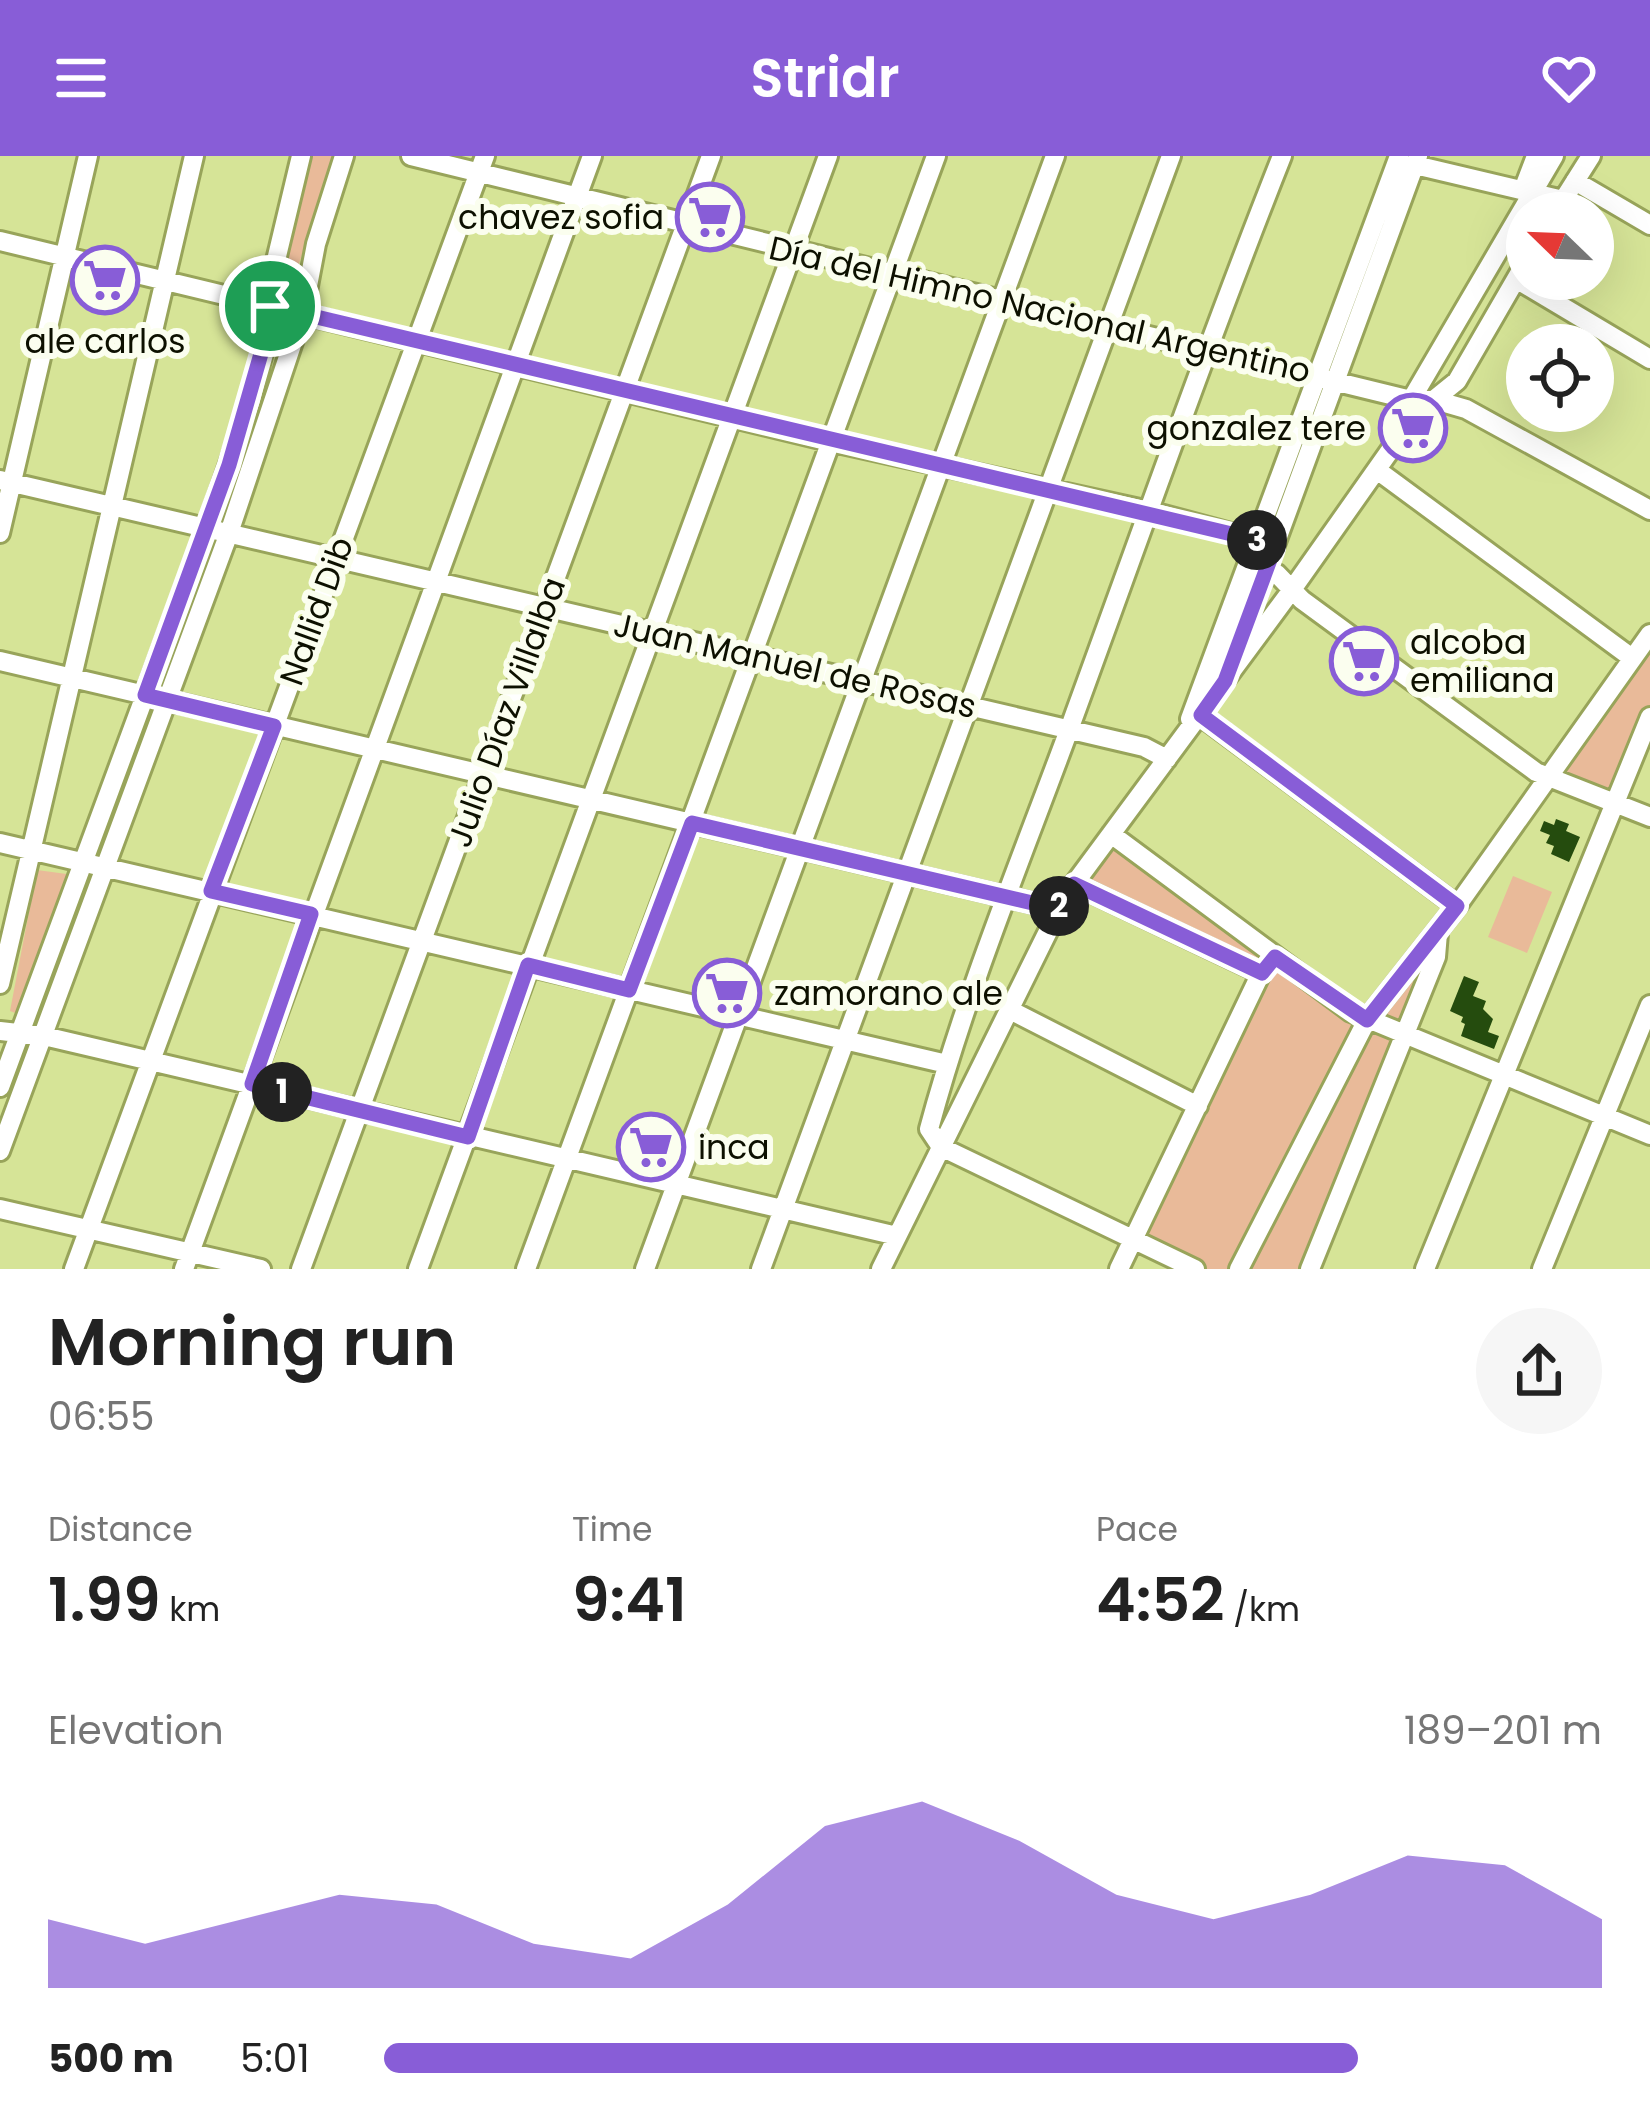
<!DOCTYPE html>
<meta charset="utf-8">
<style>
:root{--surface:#fff;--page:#f6f6f6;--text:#222;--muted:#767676;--accent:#885dd7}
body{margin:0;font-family:Poppins,sans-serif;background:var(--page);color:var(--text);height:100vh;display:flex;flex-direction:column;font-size:45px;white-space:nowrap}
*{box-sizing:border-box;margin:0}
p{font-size:39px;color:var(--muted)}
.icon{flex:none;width:66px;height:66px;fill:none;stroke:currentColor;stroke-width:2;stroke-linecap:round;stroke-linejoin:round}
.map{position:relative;height:1113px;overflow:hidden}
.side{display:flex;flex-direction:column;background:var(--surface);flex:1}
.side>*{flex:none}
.needle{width:78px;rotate:293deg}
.controls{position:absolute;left:1506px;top:36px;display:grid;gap:24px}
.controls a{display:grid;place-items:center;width:108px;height:108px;border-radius:50%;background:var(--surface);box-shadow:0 12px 48px #0002;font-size:60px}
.pin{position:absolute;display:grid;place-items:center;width:102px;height:102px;color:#fff;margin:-51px;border:6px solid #fff;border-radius:50%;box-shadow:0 3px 12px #0007}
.km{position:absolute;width:60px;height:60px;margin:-30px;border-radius:50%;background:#222;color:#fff;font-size:33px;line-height:60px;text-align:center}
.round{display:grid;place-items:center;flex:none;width:126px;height:126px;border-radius:63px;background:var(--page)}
.overview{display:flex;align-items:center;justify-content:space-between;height:204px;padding:0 48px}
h1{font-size:66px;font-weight:600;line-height:90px}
.stats{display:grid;grid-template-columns:repeat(3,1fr);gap:18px;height:204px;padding:12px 48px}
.stats div{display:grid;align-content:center}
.stats b{font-size:60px;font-weight:600}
.stats small{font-size:33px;font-weight:400}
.stats p{font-size:33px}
.chart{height:336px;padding:24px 48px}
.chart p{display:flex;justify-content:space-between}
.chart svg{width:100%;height:216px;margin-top:12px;fill:var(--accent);opacity:.7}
ul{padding:0 48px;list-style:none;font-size:39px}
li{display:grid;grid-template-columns:192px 144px 1fr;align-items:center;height:90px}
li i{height:30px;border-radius:15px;background:var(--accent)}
header{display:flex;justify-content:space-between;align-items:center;height:156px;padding:0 48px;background:var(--accent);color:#fff;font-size:54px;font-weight:600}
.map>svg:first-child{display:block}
</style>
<header><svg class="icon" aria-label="menu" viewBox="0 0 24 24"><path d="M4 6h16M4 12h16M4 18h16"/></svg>Stridr<svg class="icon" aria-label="heart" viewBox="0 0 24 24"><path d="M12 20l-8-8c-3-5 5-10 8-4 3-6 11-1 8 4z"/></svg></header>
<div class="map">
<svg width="1650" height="1113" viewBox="0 0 1650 1113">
<rect width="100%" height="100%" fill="#d6e497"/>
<!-- green -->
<path fill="#e9ba99" d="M 308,0 L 338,0 L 290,132 L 275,134 Z
M 1650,479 L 1650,558 L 1617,648 L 1550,623 Z
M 1111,678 L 1366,863 L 1438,775 L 1310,1113 L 1195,1113 L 1134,1083 L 1261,817 L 1074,728 Z
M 37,714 L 74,719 L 23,860 L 10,855 Z
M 1513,720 L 1552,736 L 1527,797 L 1488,781 Z"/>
<!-- building -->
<path fill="#254c0e" d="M 1556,663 L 1569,668 L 1566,675 L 1580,681 L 1569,706 L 1551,698 L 1554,690 L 1546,687 L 1550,679 L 1540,675 L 1544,665 L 1554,669 Z
M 1464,820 L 1479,826 L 1473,840 L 1486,845 L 1483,853 L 1493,863 L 1488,876 L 1499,880 L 1494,893 L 1461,880 L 1465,868 L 1461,866 L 1463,861 L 1450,855 Z"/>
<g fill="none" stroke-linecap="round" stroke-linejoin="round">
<defs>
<path id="minor" d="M 411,0 L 1411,244 L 1435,244 L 1466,253 L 1650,354
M 1415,9 L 1563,44
M 1575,25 L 1650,69
M 1523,34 L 1536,0
M 1555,57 L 1591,0
M 0,85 L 833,286 L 1149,355 L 1257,384 L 1274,393
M 1516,123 L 1650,203
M 271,160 L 272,121 L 301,0
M 1411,244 L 1554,0
M 1377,314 L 1632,502
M 0,324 L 1144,591 L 1167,603
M 0,377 L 88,0
M 1259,409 L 1277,418 L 1302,444 L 1536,616 L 1650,661
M 1233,503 L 1418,0
M 0,505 L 1058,753
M 1200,559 L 1457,750
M 1190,563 L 1399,0
M 1111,678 L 1351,856 L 1650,979
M 0,687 L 947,908
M 1074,728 L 1261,817
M 0,828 L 194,0
M 1010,854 L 1198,950
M 0,875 L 44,880 L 897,1080
M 0,931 L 207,372 L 251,244 L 266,184 L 290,147
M 0,995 L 229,377 L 303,156 L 316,88 L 344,0
M 0,1053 L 261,1113
M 74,1113 L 485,0
M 184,1113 L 592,0
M 301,1113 L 711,0
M 418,1113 L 828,0
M 526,1113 L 936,0
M 645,1113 L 1055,0
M 761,1113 L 1171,0
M 881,1113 L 1066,739 L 1291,435 L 1415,259 L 1457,225 L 1527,104
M 1119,1113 L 1261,817 L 1275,801
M 1195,1113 L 941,991 L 929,973 C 966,836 1021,704 1070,571 C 1140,380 1207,189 1282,0
M 1239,1113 L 1367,864 L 1457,750 L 1650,478
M 1310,1113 L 1436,801 L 1438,777
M 1425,1113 L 1650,561
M 1542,1113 L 1650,849"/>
</defs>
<!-- minor casing -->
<use href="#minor" stroke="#98a45a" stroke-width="24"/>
<!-- minor -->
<use href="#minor" stroke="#fff" stroke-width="18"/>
</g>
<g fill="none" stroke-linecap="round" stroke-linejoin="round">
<defs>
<path id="route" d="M 270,150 L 1257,384 L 1274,393 L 1225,525 L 1201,559 L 1457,750 L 1367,864 L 1275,801 L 1262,817 L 1074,728 L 1058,753 L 692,667 L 629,834 L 528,809 L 468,981 L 252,928 L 311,758 L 211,735 L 274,570 L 145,539 L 229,309 L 271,163 Z"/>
</defs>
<!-- route casing -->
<use href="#route" stroke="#fff" stroke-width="24"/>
<!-- route -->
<use href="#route" stroke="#885dd7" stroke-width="15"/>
</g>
<!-- icons -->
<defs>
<symbol id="supermarket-ring" viewBox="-11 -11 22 22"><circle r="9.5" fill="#fbfeef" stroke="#885dd7" stroke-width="1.5"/><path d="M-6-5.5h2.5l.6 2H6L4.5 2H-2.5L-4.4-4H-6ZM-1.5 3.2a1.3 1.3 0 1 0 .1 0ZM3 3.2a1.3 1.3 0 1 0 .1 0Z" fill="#885dd7"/></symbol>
</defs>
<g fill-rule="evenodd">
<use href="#supermarket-ring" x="672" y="23" width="76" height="76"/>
<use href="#supermarket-ring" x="67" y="86" width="76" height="76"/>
<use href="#supermarket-ring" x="1375" y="234" width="76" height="76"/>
<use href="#supermarket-ring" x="1326" y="467" width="76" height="76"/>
<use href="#supermarket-ring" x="689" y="799" width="76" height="76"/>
<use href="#supermarket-ring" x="613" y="953" width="76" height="76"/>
</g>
<g text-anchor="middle" stroke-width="12" stroke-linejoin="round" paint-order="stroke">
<!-- poi labels -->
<g font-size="33" fill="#0d1000" stroke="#fbfeef" text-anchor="start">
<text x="664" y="73" text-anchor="end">chavez sofia</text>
<text x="105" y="197" text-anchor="middle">ale carlos</text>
<text x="1366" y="284" text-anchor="end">gonzalez tere</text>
<text x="1410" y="498">alcoba<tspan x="1410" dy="38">emiliana</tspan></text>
<text x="774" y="849">zamorano ale</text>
<text x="698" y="1003">inca</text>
</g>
<!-- street labels -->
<g font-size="33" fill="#0d1000" stroke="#fbfeef">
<text transform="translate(1040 153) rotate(13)" y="12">Día del Himno Nacional Argentino</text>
<text transform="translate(316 455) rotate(-70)" y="12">Nallid Dib</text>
<text transform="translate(795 509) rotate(13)" y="12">Juan Manuel de Rosas</text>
<text transform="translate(506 556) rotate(-70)" y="12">Julio Díaz Villalba</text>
</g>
</g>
</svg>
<div class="controls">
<a><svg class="needle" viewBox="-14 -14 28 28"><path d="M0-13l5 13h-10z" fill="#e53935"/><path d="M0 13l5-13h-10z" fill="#767676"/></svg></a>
<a><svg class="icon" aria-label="locate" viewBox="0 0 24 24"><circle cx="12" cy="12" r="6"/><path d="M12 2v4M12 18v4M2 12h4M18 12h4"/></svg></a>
</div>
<div class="pin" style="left:270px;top:150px;background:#1e9e55"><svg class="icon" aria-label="arrive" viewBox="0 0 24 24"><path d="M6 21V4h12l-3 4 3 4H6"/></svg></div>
<b class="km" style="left:282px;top:936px">1</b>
<b class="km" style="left:1059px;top:750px">2</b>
<b class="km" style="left:1257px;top:384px">3</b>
</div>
<section class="side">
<div class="overview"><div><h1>Morning run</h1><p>06:55</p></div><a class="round"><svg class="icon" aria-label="share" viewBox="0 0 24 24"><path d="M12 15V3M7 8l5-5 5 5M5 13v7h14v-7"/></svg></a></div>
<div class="stats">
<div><p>Distance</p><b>1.99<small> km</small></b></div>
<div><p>Time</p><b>9:41</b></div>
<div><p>Pace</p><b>4:52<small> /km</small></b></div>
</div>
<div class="chart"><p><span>Elevation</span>189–201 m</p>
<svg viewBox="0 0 160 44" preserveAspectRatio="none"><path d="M0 44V30L10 35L20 30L30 25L40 27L50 35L60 38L70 27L80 11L90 6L100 14L110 25L120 30L130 25L140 17L150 19L160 30V44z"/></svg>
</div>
<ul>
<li><b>500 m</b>5:01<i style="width:80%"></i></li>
</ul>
</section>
